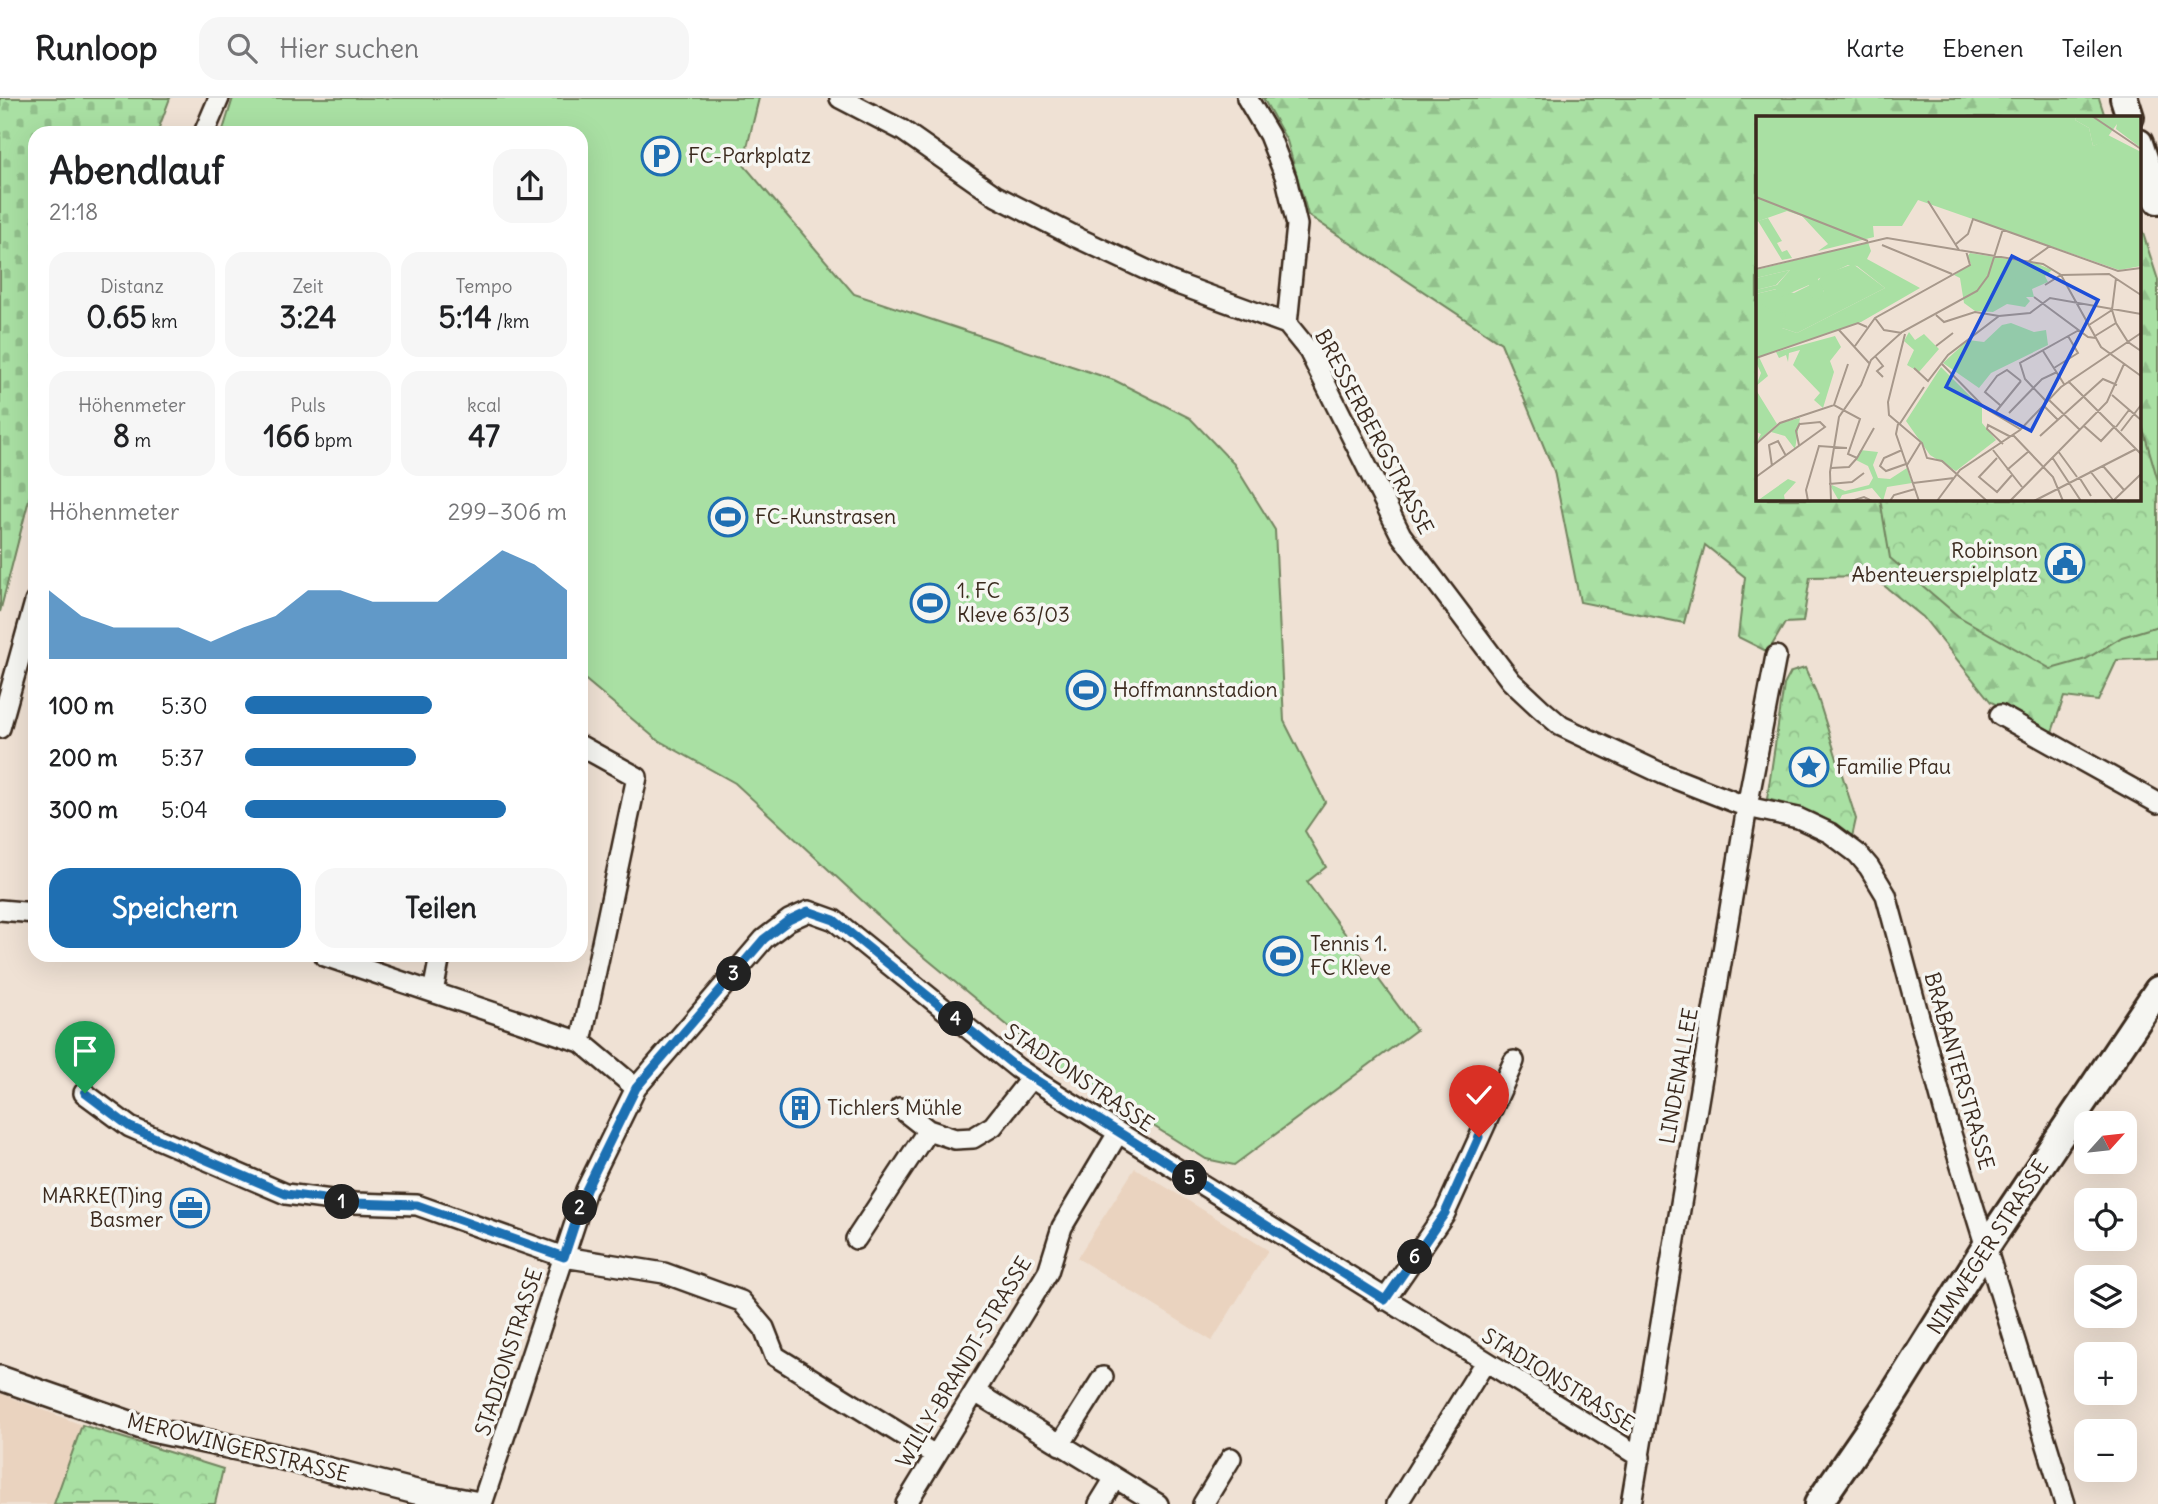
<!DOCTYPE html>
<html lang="de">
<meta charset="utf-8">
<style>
:root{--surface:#fff;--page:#f6f6f6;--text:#202124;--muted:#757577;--line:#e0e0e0;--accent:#1f6fb2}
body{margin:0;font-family:Delius,sans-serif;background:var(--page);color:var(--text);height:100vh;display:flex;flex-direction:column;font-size:26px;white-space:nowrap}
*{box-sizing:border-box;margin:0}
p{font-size:23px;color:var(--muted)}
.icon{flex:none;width:38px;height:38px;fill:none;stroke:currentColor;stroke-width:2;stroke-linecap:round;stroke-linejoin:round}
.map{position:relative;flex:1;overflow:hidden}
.details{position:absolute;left:28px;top:28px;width:560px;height:836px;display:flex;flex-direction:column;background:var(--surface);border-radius:21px;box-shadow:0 7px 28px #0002}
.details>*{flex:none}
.needle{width:46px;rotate:63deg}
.tools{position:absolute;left:2074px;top:1013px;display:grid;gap:14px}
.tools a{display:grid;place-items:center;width:63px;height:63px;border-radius:14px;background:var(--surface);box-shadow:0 7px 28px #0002;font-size:35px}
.pin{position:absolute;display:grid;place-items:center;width:60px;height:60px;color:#fff;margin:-72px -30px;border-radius:50% 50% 50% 0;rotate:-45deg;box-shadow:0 0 7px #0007}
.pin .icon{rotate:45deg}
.km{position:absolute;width:35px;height:35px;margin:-18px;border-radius:50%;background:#222;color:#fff;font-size:19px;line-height:35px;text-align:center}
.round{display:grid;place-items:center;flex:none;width:74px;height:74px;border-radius:21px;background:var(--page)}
.headline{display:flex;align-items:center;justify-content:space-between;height:119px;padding:0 21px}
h1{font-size:38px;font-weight:800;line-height:52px}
.metrics{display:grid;grid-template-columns:repeat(3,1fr);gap:10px;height:119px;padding:7px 21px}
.metrics div{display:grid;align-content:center;border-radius:18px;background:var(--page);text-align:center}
.metrics b{font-size:30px;font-weight:800}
.metrics small{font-size:19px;font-weight:400}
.metrics p{font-size:19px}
.chart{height:196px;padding:14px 21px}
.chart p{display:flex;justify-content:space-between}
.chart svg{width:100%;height:126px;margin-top:7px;fill:var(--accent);opacity:.7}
.action{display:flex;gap:14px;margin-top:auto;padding:14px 21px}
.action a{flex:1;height:80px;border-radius:21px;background:var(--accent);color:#fff;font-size:28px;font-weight:800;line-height:80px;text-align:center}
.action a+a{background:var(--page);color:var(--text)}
ul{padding:0 21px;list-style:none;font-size:23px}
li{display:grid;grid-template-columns:112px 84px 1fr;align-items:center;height:52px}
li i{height:18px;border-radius:9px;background:var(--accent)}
header{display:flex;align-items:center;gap:42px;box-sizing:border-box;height:98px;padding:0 35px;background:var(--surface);border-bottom:2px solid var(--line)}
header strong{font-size:33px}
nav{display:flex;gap:38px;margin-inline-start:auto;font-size:24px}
.search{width:490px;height:63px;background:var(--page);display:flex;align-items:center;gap:18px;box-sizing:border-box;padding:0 24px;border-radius:21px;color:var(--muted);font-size:26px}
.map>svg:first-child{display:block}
</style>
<header>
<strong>Runloop</strong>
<div class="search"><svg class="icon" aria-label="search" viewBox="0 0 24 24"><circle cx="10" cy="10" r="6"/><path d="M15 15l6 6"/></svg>Hier suchen</div>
<nav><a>Karte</a><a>Ebenen</a><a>Teilen</a></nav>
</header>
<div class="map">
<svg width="2158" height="1406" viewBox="0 0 2158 1406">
<defs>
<pattern id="forest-firs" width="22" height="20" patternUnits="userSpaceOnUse" patternTransform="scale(1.75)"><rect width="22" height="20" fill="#a9e0a3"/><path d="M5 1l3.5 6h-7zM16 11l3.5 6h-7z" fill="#92c08c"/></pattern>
<pattern id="cemetery-stones" width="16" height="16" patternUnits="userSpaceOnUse" patternTransform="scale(1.75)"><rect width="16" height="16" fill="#a9e0a3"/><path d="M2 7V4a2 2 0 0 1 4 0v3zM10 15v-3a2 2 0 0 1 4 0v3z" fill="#92c08c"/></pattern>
<pattern id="park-crowns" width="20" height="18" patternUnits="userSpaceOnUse" patternTransform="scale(1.75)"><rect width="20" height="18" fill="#a9e0a3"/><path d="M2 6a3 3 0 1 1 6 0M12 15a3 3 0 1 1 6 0" fill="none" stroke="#92c08c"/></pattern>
</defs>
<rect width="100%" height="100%" fill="#efe1d4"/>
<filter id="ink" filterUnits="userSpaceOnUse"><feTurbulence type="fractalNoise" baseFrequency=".0143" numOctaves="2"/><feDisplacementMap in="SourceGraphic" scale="14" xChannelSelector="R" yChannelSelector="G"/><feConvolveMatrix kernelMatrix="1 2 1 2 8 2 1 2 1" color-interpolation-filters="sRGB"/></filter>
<g filter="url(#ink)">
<!-- built -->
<path fill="#ead3bf" d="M 1135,1070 L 1268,1152 L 1212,1243 L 1077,1160 Z
M 0,1295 L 82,1327 L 54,1406 L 0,1406 Z"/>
<!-- grass -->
<path fill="#a9e0a3" stroke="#728560" stroke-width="2" d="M 233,0 L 759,0 L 743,66 L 854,196 L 1114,282 L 1190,320 L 1234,366 L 1275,432 L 1284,623 L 1325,704 L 1305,733 L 1326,769 L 1307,784 L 1416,932 L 1234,1067 L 1206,1061 L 1053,965 L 910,847 L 735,685 L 656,641 L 581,578 L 581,35 L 232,35 L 223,32 Z"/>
<!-- forest -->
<path fill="url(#forest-firs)" stroke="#728560" stroke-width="2" d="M 1263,0 L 2099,0 L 2105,19 L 1757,19 L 1757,401 L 2139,401 L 2139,123 L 2158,182 L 2158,560 L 2117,562 L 2098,603 L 2064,599 L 2052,634 L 1991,604 L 1923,519 L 1872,478 L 1810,479 L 1803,524 L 1785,525 L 1768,554 L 1738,539 L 1745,479 L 1705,447 L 1684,525 L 1580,504 L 1554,373 L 1501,245 L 1308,117 L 1287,43 Z"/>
<!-- cemetery -->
<path fill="url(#cemetery-stones)" stroke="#728560" stroke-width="2" d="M 0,0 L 170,0 L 157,35 L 35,35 L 35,378 L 0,514 Z"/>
<!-- park -->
<path fill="url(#park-crowns)" stroke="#728560" stroke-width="2" d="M 2139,317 L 2158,383 L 2158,528 L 2122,539 L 2086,561 L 2051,571 L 1958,518 L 1890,460 L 1880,401 L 2139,401 Z
M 1805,570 L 1816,594 L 1856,721 L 1852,739 C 1823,716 1803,710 1767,701 L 1784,587 L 1791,574 Z
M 82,1327 L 223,1371 L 215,1406 L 54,1406 Z"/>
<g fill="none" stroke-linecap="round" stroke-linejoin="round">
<defs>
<path id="minor" d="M 840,0 L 902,32 L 996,98 L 1078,140 L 1172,184 L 1287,226 L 1309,253 L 1401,437 L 1511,583 L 1540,610 L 1561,628 L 1663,676 L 1747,709 L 1798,720 L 1830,735 L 1858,756 L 1869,769 L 1886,797 L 1948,1026 L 2065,1406
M 1247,0 L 1269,37 L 1286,80 L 1297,127 L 1287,226
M 204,35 L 219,0
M 2000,617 L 2158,705
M 0,630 L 35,504
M 0,812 L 35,815
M 325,858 L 581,944 L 636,990
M 433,894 L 440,858
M 581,944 L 637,679 L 581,648
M 84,995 L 130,1029 L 286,1096 L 354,1105 L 417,1107 L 564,1159 L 664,1175 L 741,1203 L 764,1230 L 775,1258 L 935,1357
M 900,1010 L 928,1032 L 955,1041 L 973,1040 L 993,1028 L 1031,980
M 856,1141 L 928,1032
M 1385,1202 L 1445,1115 L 1514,963
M 975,1294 L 1158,1406
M 1060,1347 L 1103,1279
M 482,1406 L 586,1092 L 636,990 L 764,841 L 789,822 L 809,813 L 834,822 L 1017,970 L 1042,987 L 1640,1359
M 906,1406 L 1048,1174 L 1062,1129 L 1118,1035
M 1099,1406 L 1115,1380
M 1203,1406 L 1231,1360
M 1397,1406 L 1485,1264
M 1631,1406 L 1747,709 L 1776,558"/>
<path id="tertiary" d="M 0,1280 L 147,1331 L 275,1358 L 416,1394 L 479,1406"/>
<path id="secondary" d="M 2124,0 L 2130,19
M 2139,45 L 2158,102
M 1818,1406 L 1891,1300 L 1987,1147 L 2158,892"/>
</defs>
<!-- minor casing -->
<use href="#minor" stroke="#3b2a1e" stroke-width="24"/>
<!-- tertiary casing -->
<use href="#tertiary" stroke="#3b2a1e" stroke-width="28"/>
<!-- secondary casing -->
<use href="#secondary" stroke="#3b2a1e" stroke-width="32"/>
<!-- minor -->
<use href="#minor" stroke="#f6f6f2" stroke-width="19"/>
<!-- tertiary -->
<use href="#tertiary" stroke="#f6f6f2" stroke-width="23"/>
<!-- secondary -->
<use href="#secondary" stroke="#f6f6f2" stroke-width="26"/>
</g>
</g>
<g fill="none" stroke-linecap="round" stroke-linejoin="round" filter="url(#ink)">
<defs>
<path id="route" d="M 85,995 L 130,1029 L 286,1096 L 354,1105 L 417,1107 L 564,1159 L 586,1092 L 636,990 L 764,841 L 789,822 L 808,813 L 834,822 L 1017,970 L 1385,1202 L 1445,1115 L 1479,1039"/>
</defs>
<!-- route casing -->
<use href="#route" stroke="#fff" stroke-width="14"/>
<!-- route -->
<use href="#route" stroke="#1f6fb2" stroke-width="9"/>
</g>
<!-- icons -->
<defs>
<symbol id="parking-ring" viewBox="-11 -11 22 22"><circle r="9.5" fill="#f6f6f2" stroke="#1f6fb2" stroke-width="1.5"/><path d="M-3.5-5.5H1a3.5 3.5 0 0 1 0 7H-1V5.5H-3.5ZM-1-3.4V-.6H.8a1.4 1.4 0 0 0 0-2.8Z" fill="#1f6fb2"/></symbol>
<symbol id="stadium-ring" viewBox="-11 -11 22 22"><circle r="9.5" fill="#f6f6f2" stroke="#1f6fb2" stroke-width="1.5"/><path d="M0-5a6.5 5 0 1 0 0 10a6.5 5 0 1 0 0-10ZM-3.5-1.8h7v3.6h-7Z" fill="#1f6fb2"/></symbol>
<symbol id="civic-ring" viewBox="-11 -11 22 22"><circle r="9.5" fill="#f6f6f2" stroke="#1f6fb2" stroke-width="1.5"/><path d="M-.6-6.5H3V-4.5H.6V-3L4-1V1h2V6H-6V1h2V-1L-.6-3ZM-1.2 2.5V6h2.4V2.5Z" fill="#1f6fb2"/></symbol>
<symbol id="sight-ring" viewBox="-11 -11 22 22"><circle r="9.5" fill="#f6f6f2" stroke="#1f6fb2" stroke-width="1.5"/><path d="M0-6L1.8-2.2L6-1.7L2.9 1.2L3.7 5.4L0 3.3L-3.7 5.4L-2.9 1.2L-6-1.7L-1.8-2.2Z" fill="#1f6fb2"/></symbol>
<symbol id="building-ring" viewBox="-11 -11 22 22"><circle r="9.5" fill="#f6f6f2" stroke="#1f6fb2" stroke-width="1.5"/><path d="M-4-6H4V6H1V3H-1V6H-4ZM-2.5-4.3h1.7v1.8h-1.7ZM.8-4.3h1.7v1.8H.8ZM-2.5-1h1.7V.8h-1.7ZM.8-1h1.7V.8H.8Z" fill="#1f6fb2"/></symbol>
<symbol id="office-ring" viewBox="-11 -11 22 22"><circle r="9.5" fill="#f6f6f2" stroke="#1f6fb2" stroke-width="1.5"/><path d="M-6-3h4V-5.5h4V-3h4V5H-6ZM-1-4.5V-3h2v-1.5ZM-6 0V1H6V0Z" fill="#1f6fb2"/></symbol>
</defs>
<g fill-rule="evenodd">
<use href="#parking-ring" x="639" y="36" width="44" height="44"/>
<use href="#stadium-ring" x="706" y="397" width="44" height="44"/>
<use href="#civic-ring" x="2043" y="443" width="44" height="44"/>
<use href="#stadium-ring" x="908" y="483" width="44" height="44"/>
<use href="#stadium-ring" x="1064" y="570" width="44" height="44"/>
<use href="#sight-ring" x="1787" y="647" width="44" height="44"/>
<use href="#stadium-ring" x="1261" y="836" width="44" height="44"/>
<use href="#building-ring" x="778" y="988" width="44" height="44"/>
<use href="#office-ring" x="168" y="1088" width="44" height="44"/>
</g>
<g text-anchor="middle" stroke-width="7" stroke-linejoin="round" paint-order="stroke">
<!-- poi labels -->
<g font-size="21" fill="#3b2a1e" stroke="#f6f6f2" text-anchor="start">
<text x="688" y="65">FC-Parkplatz</text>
<text x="755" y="426">FC-Kunstrasen</text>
<text x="2038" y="460" text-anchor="end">Robinson<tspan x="2038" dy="24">Abenteuerspielplatz</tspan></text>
<text x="957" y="500">1. FC<tspan x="957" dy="24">Kleve 63/03</tspan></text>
<text x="1113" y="599">Hoffmannstadion</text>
<text x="1836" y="676">Familie Pfau</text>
<text x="1310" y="853">Tennis 1.<tspan x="1310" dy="24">FC Kleve</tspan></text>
<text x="827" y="1017">Tichlers Mühle</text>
<text x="163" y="1105" text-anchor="end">MARKE(T)ing<tspan x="163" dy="24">Basmer</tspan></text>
</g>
<!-- street labels -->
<g font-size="21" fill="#3b2a1e" stroke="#f6f6f2">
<text transform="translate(1374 334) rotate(62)" y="7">BRESSERBERGSTRASSE</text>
<text transform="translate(1959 973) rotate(74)" y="7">BRABANTERSTRASSE</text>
<text transform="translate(1679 978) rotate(-80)" y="7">LINDENALLEE</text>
<text transform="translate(1079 980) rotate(34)" y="7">STADIONSTRASSE</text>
<text transform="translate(1988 1149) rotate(-57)" y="7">NIMWEGER STRASSE</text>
<text transform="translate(509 1254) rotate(-72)" y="7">STADIONSTRASSE</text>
<text transform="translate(964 1264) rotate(-59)" y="7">WILLY-BRANDT-STRASSE</text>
<text transform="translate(1558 1282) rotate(32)" y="7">STADIONSTRASSE</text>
<text transform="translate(238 1350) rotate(14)" y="7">MEROWINGERSTRASSE</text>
</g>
</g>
<!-- overview -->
<g transform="translate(1756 18)">
<rect width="385" height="385" fill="#efe1d4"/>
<path d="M 12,102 L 26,125 L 21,127 L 26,136 L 31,134 L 36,142 L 26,144 L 2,105 ZM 97,148 L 129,172 L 41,217 L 26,212 L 0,184 L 0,178 L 21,173 L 38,177 L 54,169 L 64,180 L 68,175 L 61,167 L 66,159 ZM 34,154 L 20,169 L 0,174 L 0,162 ZM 255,207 L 278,216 L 290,214 L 292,229 L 235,257 L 223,272 L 187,247 L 212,224 L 228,226 L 246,209 ZM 79,220 L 85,231 L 74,245 L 78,256 L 67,292 L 58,284 L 64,277 L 37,249 L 44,234 L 33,237 L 32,246 L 30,239 L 23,242 L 20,236 ZM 0,274 L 21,308 L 0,327 L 5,318 L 0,316 ZM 32,363 L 40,366 L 28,379 L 29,385 L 1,385 Z" fill="#a9e0a3"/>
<path d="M 0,0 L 321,0 L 319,4 L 333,12 L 337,30 L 348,25 L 350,18 L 385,36 L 385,150 L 363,154 L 162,84 L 146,110 L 117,110 L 118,121 L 62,135 L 72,128 L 46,100 L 31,95 L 0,106 ZM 112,126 L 115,135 L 111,143 L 164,172 L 105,206 L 3,241 L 12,260 L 0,270 L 5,257 L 0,246 L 0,184 L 15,194 L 30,197 L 26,212 L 41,217 L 129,172 L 101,150 L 92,149 L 62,163 L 68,175 L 64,183 L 55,181 L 53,169 L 23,182 L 20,173 L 0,178 L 0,174 L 21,169 L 34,154 L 0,162 L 0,154 ZM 214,137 L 282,148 L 296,154 L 289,160 L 292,166 L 276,173 L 278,181 L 270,181 L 274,185 L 269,191 L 251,188 L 237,196 L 219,195 L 208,187 L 204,162 L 198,159 L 215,148 L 211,141 ZM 153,216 L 159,224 L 168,218 L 183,233 L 163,256 L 151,249 L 158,234 L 148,225 Z" fill="#a9e0a3"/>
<path d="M 185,251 L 226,292 L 226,307 L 240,324 L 200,355 L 174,339 L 150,305 Z" fill="#a9e0a3"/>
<path d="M 321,0 L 385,0 L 385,32 L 360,13 L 361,8 L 348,26 L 337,30 L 333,12 L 319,4 ZM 271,151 L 289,156 L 288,165 L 276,171 L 259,163 L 262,152 ZM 44,302 L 39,333 L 29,320 L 15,316 L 24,307 ZM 104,334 L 122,336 L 117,349 L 122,362 L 134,363 L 151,352 L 156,367 L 131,371 L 127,385 L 116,372 L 86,379 L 83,385 L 75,371 L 76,369 L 89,375 L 113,369 L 117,362 L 112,350 L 100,344 Z" fill="#a9e0a3"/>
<path fill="none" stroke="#a7988b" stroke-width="2" d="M 336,0 L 385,33M 0,81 L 112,125M 172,85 L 203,134M 200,128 L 212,118 L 217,103 L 362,155 L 385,152M 126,129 L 196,158M 273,145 L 294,130M 0,153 L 131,122 L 287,148 L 305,159 L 345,231 L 385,260M 360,162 L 356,194 L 360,207 L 372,226 L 385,235M 289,169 L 305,159 L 353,158 L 385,179M 278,181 L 332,221 L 340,222M 180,199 L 188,206 L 219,196 L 243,200M 119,202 L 128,214 L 146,217M 333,209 L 356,194M 83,214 L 113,247M 149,218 L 132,286 L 133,299 L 166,327 L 171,342 L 186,345 L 231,385M 339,220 L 360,207M 99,230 L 119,202 L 214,149 L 210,135M 180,230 L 197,217M 287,235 L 308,268M 119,240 L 127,250 L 121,255 L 127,261M 0,242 L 102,207 L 111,211M 185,247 L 229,292 L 264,313M 158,252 L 172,265 L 192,239 L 243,200 L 274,197 L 294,182 L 385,198M 298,252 L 322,237 L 312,220M 312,265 L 385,338M 356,279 L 385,304M 292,283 L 324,314M 290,285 L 269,263 L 264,247 L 323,214M 78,289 L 92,248M 244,289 L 229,276 L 241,260 L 251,254 L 265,265M 287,289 L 302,304M 253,297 L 286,263 L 301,256M 238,298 L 265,265M 142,308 L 140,318 L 163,385M 143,309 L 168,271M 328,310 L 345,325 L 359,310M 360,311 L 373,294M 365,315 L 385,289M 257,319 L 297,361 L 307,385M 284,320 L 347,263 L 361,269M 0,328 L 24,307 L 78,289 L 104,303 L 92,338 L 101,342 L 118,312M 247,328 L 231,313 L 232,309 L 255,321M 43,329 L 40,315 L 44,307M 146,334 L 128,342 L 124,350 L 130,355 L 150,348M 237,334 L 266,371M 302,335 L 321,361M 296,341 L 325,385M 241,342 L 223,361 L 241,376 L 256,359M 151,349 L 165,326M 16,350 L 13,329 L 22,325 L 30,340M 347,350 L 368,374M 75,352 L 93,351 L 101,342M 251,354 L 273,335M 334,355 L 357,384M 0,361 L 69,311 L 64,306 L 44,308M 323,361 L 335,380M 157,367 L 198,362M 73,368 L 96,366 L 108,357M 52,385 L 50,374 L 63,330 L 91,332M 75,385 L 74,356 L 83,301 L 105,269 L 115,244 L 146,216 L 221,175 L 232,160 L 247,113M 95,385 L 108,381 L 116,385M 134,385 L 138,379 L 159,373M 181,385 L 204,354 L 264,314 L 305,271 L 385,217M 254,385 L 351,286 L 368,248M 278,385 L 380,333M 357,385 L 385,358"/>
<path fill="#1d4ed8" fill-opacity="0.15" stroke="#1d4ed8" stroke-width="3.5" d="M 256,140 L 342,184 L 275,315 L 190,271 Z"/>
<rect width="385" height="385" fill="none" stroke="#3b2a1e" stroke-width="3.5"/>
</g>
</svg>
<div class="tools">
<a><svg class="needle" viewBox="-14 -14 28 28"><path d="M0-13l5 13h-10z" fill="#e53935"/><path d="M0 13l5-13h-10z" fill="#757577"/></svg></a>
<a><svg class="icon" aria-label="locate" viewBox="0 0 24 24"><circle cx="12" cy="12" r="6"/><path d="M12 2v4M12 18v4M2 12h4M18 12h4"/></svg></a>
<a><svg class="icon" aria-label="layers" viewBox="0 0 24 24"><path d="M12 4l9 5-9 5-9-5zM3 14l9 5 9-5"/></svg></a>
<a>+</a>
<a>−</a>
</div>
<div class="pin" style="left:85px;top:995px;background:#1e9e55"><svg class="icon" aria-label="arrive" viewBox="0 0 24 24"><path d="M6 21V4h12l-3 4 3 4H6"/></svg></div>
<div class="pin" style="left:1479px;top:1039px;background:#d93025"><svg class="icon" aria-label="check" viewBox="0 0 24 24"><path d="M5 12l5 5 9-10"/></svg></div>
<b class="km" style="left:342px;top:1104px">1</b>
<b class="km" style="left:580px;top:1110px">2</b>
<b class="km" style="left:734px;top:876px">3</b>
<b class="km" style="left:956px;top:921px">4</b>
<b class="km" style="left:1190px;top:1080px">5</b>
<b class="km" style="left:1415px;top:1159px">6</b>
<section class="details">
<div class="headline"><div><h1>Abendlauf</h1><p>21:18</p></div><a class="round"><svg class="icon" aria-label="share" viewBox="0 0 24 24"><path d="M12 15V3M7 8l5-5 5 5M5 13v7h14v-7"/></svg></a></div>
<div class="metrics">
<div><p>Distanz</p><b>0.65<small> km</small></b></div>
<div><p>Zeit</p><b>3:24</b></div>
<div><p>Tempo</p><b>5:14<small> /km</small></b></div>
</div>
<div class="metrics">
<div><p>Höhenmeter</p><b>8<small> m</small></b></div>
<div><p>Puls</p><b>166<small> bpm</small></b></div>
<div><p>kcal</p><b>47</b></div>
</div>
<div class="chart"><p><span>Höhenmeter</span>299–306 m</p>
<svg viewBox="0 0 160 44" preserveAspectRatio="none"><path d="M0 44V20L10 29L20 33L30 33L40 33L50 38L60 33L70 29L80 20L90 20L100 24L110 24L120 24L130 15L140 6L150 11L160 20V44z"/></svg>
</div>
<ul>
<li><b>100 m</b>5:30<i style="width:58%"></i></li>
<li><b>200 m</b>5:37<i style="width:53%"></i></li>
<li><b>300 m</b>5:04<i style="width:81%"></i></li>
</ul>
<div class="action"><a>Speichern</a><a>Teilen</a></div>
</section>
</div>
